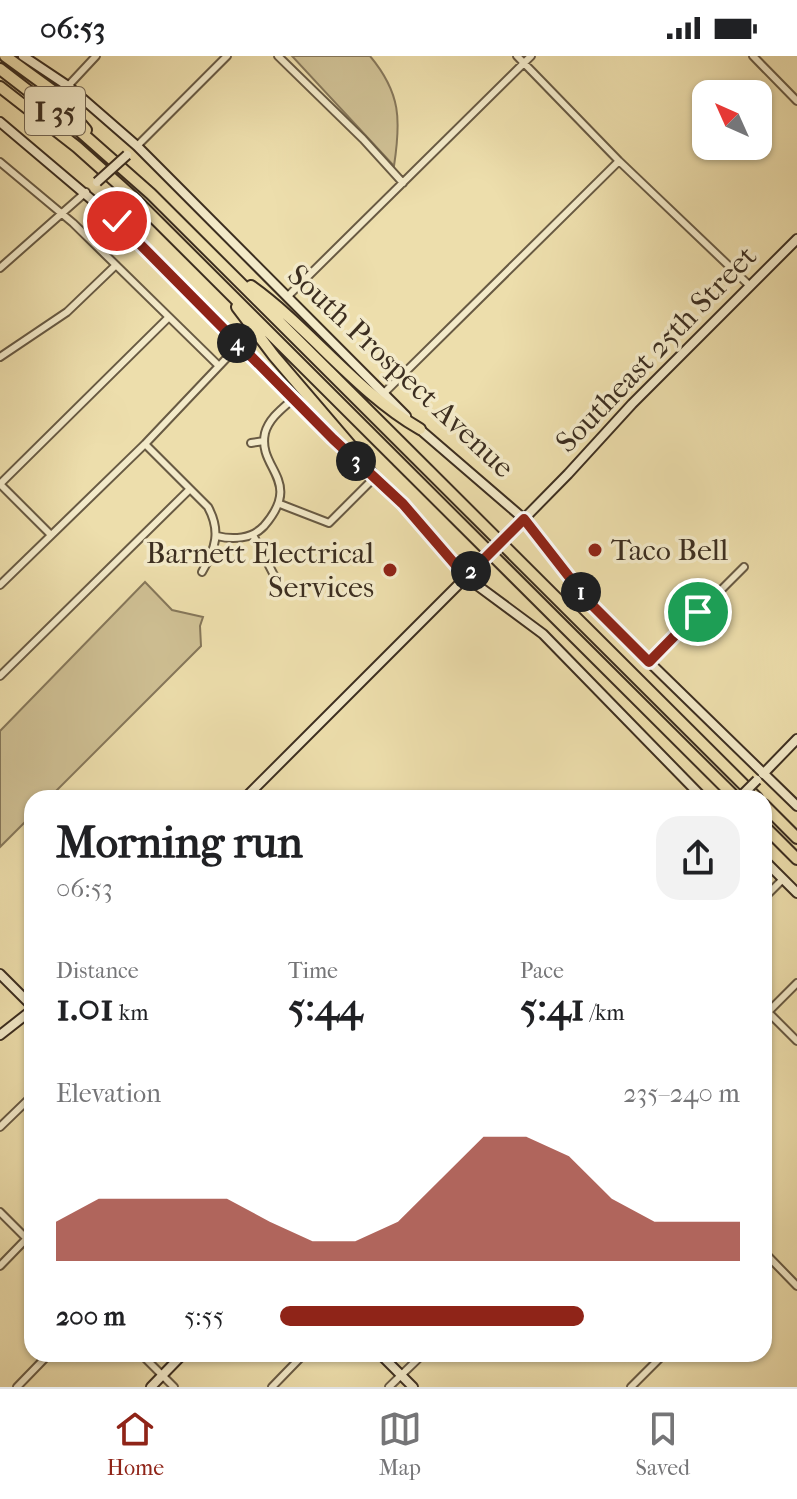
<!DOCTYPE html>
<meta charset="utf-8">
<style>
:root{--surface:#fff;--page:#f2f2f2;--text:#202124;--muted:#757577;--line:#e0e0e0;--accent:#8f2418}
body{margin:0;font-family:"IM FELL French Canon",serif;background:var(--page);color:var(--text);height:100vh;display:flex;flex-direction:column;font-size:30px;white-space:nowrap}
*{box-sizing:border-box;margin:0}
p{font-size:26px;color:var(--muted)}
.icon{flex:none;width:44px;height:44px;fill:none;stroke:currentColor;stroke-width:2;stroke-linecap:round;stroke-linejoin:round}
.map{position:relative;flex:1;overflow:hidden}
.drawer{position:absolute;left:24px;top:734px;width:748px;height:572px;display:flex;flex-direction:column;background:var(--surface);border-radius:24px;box-shadow:0 2px 6px #0004}
.drawer>*{flex:none}
.needle{width:52px;rotate:315deg}
.buttons{position:absolute;left:692px;top:24px;display:grid;gap:16px}
.buttons a{display:grid;place-items:center;width:80px;height:80px;border-radius:16px;background:var(--surface);box-shadow:0 2px 6px #0004;font-size:40px}
.pin{position:absolute;display:grid;place-items:center;width:68px;height:68px;color:#fff;margin:-34px;border:4px solid #fff;border-radius:50%;box-shadow:0 2px 8px #0007}
.km{position:absolute;width:40px;height:40px;margin:-20px;border-radius:50%;background:#222;color:#fff;font-size:22px;line-height:40px;text-align:center}
.round{display:grid;place-items:center;flex:none;width:84px;height:84px;border-radius:24px;background:var(--page)}
.summary{display:flex;align-items:center;justify-content:space-between;height:136px;padding:0 32px}
h1{font-size:44px;font-weight:800;line-height:60px}
.stats{display:grid;grid-template-columns:repeat(3,1fr);gap:12px;height:136px;padding:8px 32px}
.stats div{display:grid;align-content:center}
.stats b{font-size:40px;font-weight:800}
.stats small{font-size:22px;font-weight:400}
.stats p{font-size:22px}
.chart{height:224px;padding:16px 32px}
.chart p{display:flex;justify-content:space-between}
.chart svg{width:100%;height:144px;margin-top:8px;fill:var(--accent);opacity:.7}
ul{padding:0 32px;list-style:none;font-size:26px}
li{display:grid;grid-template-columns:128px 96px 1fr;align-items:center;height:60px}
li i{height:20px;border-radius:10px;background:var(--accent)}
.status{display:flex;justify-content:space-between;align-items:center;height:56px;padding:0 40px;background:var(--surface);direction:ltr}
.status svg{height:22px;fill:currentColor}
.menu{display:flex;justify-content:space-around;align-items:center;height:112px;border-top:2px solid var(--line);background:var(--surface);font-size:22px;color:var(--muted)}
.menu a{display:grid;justify-items:center;gap:4px}
.menu .selected{color:var(--accent)}
.map>svg:first-child{display:block}
</style>
<div class="status"><b>06:53</b><svg viewBox="0 0 49 12"><path d="M0 12V9h3v3zM5 12V6h3v6zM10 12V3h3v9zM15 12V0h3v12zM26 1h20v11H26zM47 4h2v5h-2z"/></svg></div>
<div class="map">
<svg width="797" height="1331" viewBox="0 0 797 1331">
<rect width="100%" height="100%" fill="#eddeac"/>
<filter id="stains"><feTurbulence type="fractalNoise" baseFrequency=".0025" numOctaves="4"/><feColorMatrix values="0 0 0 0 .2 0 0 0 0 .09 0 0 0 0 .02 0 0 0 .5 -.17"/></filter>
<radialGradient id="worn" r=".72"><stop offset=".6" stop-color="#630" stop-opacity="0"/><stop offset="1" stop-color="#630" stop-opacity=".3"/></radialGradient>
<!-- green -->
<path fill="#cfc094" stroke="#86775a" stroke-width="2" d="M 292,0 L 370,0 C 401,37 401,64 394,110 Z
M 145,526 L 172,554 L 203,561 L 200,570 L 201,590 L 49,742 L 32,742 L 32,759 L 0,791 L 0,675 Z"/>
<g fill="none" stroke-linecap="round" stroke-linejoin="round">
<defs>
<path id="street" d="M 278,0 L 363,83 L 403,127
M 517,0 L 619,105 L 750,230
M 753,0 L 797,45
M 68,30 L 96,0
M 137,90 L 227,0
M 0,106 L 73,167 L 219,310
M 0,212 L 86,136
M 287,241 L 531,0
M 0,301 L 67,256 L 116,209
M 383,338 L 619,105
M 251,387 L 264,385
M 145,388 L 208,451 C 221,475 216,492 202,516
M 0,428 L 169,261
M 0,428 L 51,479
M 280,448 L 329,467 L 374,422
M 253,479 L 275,521
M 217,480 C 233,484 252,483 264,470 C 304,424 257,413 265,377 C 269,362 283,352 293,343
M 0,529 L 145,388 L 239,289
M 649,606 L 744,511
M 0,620 L 190,433
M 764,842 L 783,823
M 764,952 L 797,985
M 764,960 L 797,927
M 0,1071 L 32,1040
M 0,1156 L 32,1188
M 764,1196 L 797,1230
M 0,1210 L 32,1177
M 141,1298 L 174,1331
M 17,1331 L 49,1298
M 272,1331 L 304,1298
M 389,1331 L 423,1298
M 631,1331 L 664,1298"/>
<path id="secondary" d="M 23,0 L 68,30 L 137,90 L 406,360
M 0,66 L 117,165 L 333,383 L 403,448 L 466,521 L 543,578 L 703,742
M 416,370 L 524,463 L 603,561 L 797,750
M 512,475 L 568,418 L 632,348 L 797,183
M 763,718 L 797,683
M 245,742 L 481,506
M 764,804 L 797,837
M 0,918 L 32,950
M 0,979 L 32,954
M 380,1298 L 413,1331
M 151,1331 L 183,1298"/>
<path id="highway" d="M 5,0 L 53,35 L 86,74
M 0,13 L 74,70 L 151,138 L 757,742
M 0,31 L 77,91 L 134,142 L 736,742
M 251,230 C 311,273 356,336 420,373
M 237,251 L 274,300 L 363,404 L 374,422
M 764,749 L 797,782
M 764,770 L 797,803"/>
</defs>
<!-- street casing -->
<use href="#street" stroke="#685a43" stroke-width="10"/>
<!-- secondary casing -->
<use href="#secondary" stroke="#3c2e20" stroke-width="12"/>
<!-- highway casing -->
<use href="#highway" stroke="#3c2e20" stroke-width="14"/>
<!-- street -->
<use href="#street" stroke="#f3eac9" stroke-width="6"/>
<!-- secondary -->
<use href="#secondary" stroke="#f3eac9" stroke-width="8"/>
<!-- highway -->
<use href="#highway" stroke="#eddeac" stroke-width="10"/>
<defs>
<path id="secondary-bridge" d="M 97,126 L 127,99
M 481,506 L 512,475
M 739,742 L 757,724"/>
</defs>
<!-- secondary-bridge casing -->
<use href="#secondary-bridge" stroke="#3c2e20" stroke-width="12" stroke-linecap="butt"/>
<!-- secondary-bridge -->
<use href="#secondary-bridge" stroke="#f3eac9" stroke-width="8"/>
</g>
<g fill="none" stroke-linecap="round" stroke-linejoin="round">
<defs>
<path id="route" d="M 117,165 L 333,383 L 403,448 L 466,521 L 524,463 L 588,545 L 649,606 L 698,556"/>
</defs>
<!-- route casing -->
<use href="#route" stroke="#fff" stroke-width="16"/>
<!-- route -->
<use href="#route" stroke="#8f2418" stroke-width="10"/>
</g>
<!-- markers -->
<g fill="#8f2418" stroke="#f3eac9" stroke-width="3">
<circle cx="595" cy="494" r="8"/>
<circle cx="390" cy="514" r="8"/>
</g>
<g text-anchor="middle" stroke-width="7" stroke-linejoin="round" paint-order="stroke">
<!-- shield labels -->
<rect fill="#f3eac9" stroke="#736653" stroke-width="2" x="25" y="31" width="60" height="48" rx="6"/>
<g font-size="28" font-weight="bold" fill="#3c2e20">
<text x="55" y="65">I 35</text>
</g>
<!-- street labels -->
<g font-size="30" fill="#3c2e20" stroke="#f3eac9">
<text transform="translate(656 293) rotate(-46)" y="10">Southeast 25th Street</text>
<text transform="translate(401 315) rotate(43)" y="10">South Prospect Avenue</text>
</g>
<!-- poi labels -->
<g font-size="30" fill="#3c2e20" stroke="#f3eac9" text-anchor="start">
<text x="611" y="504">Taco Bell</text>
<text x="374" y="507" text-anchor="end">Barnett Electrical<tspan x="374" dy="34">Services</tspan></text>
</g>
</g>
<rect width="100%" height="100%" filter="url(#stains)"/>
<rect width="100%" height="100%" fill="url(#worn)"/>
</svg>
<div class="buttons">
<a><svg class="needle" viewBox="-14 -14 28 28"><path d="M0-13l5 13h-10z" fill="#e53935"/><path d="M0 13l5-13h-10z" fill="#757577"/></svg></a>
</div>
<div class="pin" style="left:698px;top:556px;background:#1e9e55"><svg class="icon" aria-label="arrive" viewBox="0 0 24 24"><path d="M6 21V4h12l-3 4 3 4H6"/></svg></div>
<div class="pin" style="left:117px;top:165px;background:#d93025"><svg class="icon" aria-label="check" viewBox="0 0 24 24"><path d="M5 12l5 5 9-10"/></svg></div>
<b class="km" style="left:581px;top:536px">1</b>
<b class="km" style="left:471px;top:515px">2</b>
<b class="km" style="left:356px;top:405px">3</b>
<b class="km" style="left:237px;top:287px">4</b>
<section class="drawer">
<div class="summary"><div><h1>Morning run</h1><p>06:53</p></div><a class="round"><svg class="icon" aria-label="share" viewBox="0 0 24 24"><path d="M12 15V3M7 8l5-5 5 5M5 13v7h14v-7"/></svg></a></div>
<div class="stats">
<div><p>Distance</p><b>1.01<small> km</small></b></div>
<div><p>Time</p><b>5:44</b></div>
<div><p>Pace</p><b>5:41<small> /km</small></b></div>
</div>
<div class="chart"><p><span>Elevation</span>235–240 m</p>
<svg viewBox="0 0 160 44" preserveAspectRatio="none"><path d="M0 44V32L10 25L20 25L30 25L40 25L50 32L60 38L70 38L80 32L90 19L100 6L110 6L120 12L130 25L140 32L150 32L160 32V44z"/></svg>
</div>
<ul>
<li><b>200 m</b>5:55<i style="width:66%"></i></li>
</ul>
</section>
</div>
<nav class="menu">
<a class="selected"><svg class="icon" aria-label="home" viewBox="0 0 24 24"><path d="M3 11l9-7 9 7M6 9v11h12V9"/></svg>Home</a>
<a><svg class="icon" aria-label="map" viewBox="0 0 24 24"><path d="M3 6l6-2 6 2 6-2v14l-6 2-6-2-6 2zM9 4v14M15 6v14"/></svg>Map</a>
<a><svg class="icon" aria-label="saved" viewBox="0 0 24 24"><path d="M7 4h10v16l-5-4-5 4z"/></svg>Saved</a>
</nav>
